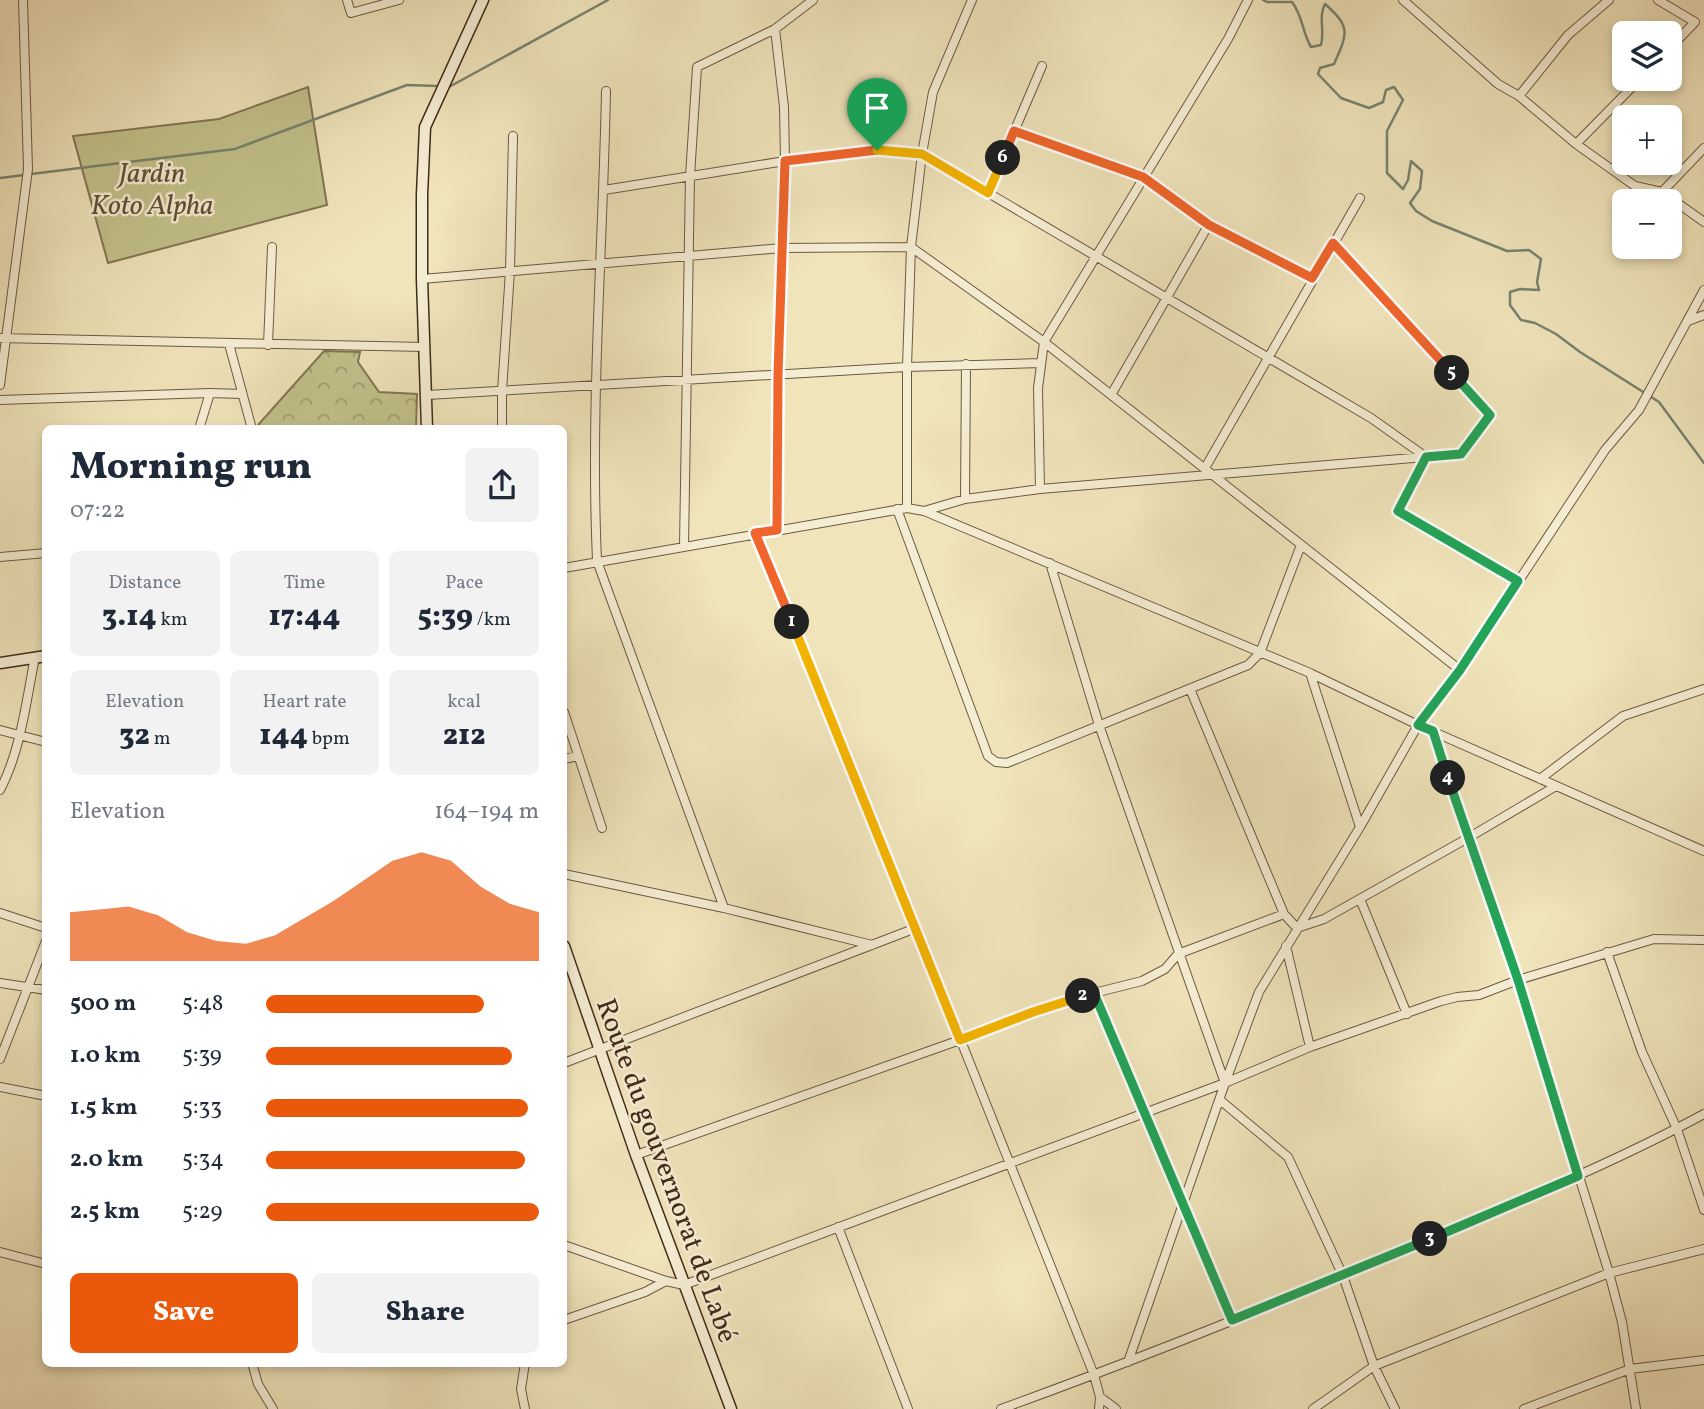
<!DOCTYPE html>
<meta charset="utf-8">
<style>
:root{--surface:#fff;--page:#f2f2f3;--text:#1f2937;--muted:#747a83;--accent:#ea580c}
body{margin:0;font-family:Vollkorn,serif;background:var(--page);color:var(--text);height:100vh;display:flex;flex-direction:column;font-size:26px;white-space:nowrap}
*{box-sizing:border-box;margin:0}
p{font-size:23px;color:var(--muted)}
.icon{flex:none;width:38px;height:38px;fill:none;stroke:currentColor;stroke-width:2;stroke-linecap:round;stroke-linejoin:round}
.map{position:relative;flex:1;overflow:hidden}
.sheet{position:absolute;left:42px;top:425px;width:525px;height:942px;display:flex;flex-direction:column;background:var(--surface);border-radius:10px;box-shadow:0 4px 10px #0003}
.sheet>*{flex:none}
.fabs{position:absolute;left:1612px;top:21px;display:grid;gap:14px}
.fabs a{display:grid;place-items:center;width:70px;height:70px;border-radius:10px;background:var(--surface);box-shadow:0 4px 10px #0003;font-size:35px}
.pin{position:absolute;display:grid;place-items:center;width:60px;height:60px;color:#fff;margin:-72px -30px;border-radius:50% 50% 50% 0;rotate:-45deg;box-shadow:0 0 7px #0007}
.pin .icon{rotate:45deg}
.km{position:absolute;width:35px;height:35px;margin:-18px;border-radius:50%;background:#222;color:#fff;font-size:19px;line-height:35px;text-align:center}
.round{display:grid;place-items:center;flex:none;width:74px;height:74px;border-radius:10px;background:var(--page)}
.head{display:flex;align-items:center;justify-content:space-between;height:119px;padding:0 28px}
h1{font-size:38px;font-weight:800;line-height:52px}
.metrics{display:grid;grid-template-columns:repeat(3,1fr);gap:10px;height:119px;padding:7px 28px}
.metrics div{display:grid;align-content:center;border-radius:10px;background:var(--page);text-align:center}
.metrics b{font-size:30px;font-weight:800}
.metrics small{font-size:19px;font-weight:400}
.metrics p{font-size:19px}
.chart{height:196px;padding:14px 28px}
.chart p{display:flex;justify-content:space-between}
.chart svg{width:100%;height:126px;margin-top:7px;fill:var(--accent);opacity:.7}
.cta{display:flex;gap:14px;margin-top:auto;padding:14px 28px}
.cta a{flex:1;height:80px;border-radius:10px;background:var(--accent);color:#fff;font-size:28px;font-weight:800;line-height:80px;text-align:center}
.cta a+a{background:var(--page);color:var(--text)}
ul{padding:0 28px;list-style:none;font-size:23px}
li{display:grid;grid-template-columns:112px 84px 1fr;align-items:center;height:52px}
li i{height:18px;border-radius:9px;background:var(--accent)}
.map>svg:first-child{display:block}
</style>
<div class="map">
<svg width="1704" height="1409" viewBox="0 0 1704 1409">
<defs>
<pattern id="park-crowns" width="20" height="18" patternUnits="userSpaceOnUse" patternTransform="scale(1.75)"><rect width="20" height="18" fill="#c2c18b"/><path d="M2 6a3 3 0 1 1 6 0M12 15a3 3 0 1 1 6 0" fill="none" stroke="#9f9d71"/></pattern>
</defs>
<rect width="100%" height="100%" fill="#f0e4bb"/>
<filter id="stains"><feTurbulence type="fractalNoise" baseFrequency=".00286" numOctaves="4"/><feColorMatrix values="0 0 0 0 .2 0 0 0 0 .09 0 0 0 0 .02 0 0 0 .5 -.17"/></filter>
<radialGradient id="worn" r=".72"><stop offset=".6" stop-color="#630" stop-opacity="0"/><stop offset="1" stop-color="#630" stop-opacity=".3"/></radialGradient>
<!-- park -->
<path fill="url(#park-crowns)" stroke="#827652" stroke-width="2" d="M 324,351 L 360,352 L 358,362 L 379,392 L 417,394 L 416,429 L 259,429 L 258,425 Z"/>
<!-- garden -->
<path fill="#c2c18b" stroke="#827652" stroke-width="2" d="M 308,87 L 327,205 L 108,263 L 73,136 L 219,119 Z"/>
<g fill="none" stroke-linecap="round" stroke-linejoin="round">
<!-- stream -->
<path stroke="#778471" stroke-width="2.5" d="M 1263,0 L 1267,2 L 1292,2 C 1303,16 1302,32 1311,47 L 1321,45 C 1325,30 1318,17 1325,4 C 1351,27 1348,33 1334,64 L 1320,68 L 1318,74 L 1341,98 L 1369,108 L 1383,102 L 1386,90 L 1394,87 L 1403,100 L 1387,131 L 1387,173 L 1403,189 L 1408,180 L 1411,161 L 1422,171 L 1420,189 L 1410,203 L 1416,211 L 1432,221 L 1507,251 L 1529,250 L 1541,259 L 1537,282 L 1539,290 L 1520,289 L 1510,292 L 1510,305 L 1521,320 L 1535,323 L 1556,334 L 1580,352 L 1659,402 L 1704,463
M 449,87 L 608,0
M 31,174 L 235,149 L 407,85 L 438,86
M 0,178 L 24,175"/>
<defs>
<path id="street" d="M 347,0 L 351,13 L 399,0
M 1403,0 L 1498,84 L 1519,96 L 1576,144 L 1635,186 L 1662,192 L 1704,222
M 1658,0 L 1695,22 L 1670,48
M 775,29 L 784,107 L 785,161 L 778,375 L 777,529
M 606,91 C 603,248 590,405 597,561 L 724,908
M 1519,96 L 1568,35 L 1609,0
M 1014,131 L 1143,177 L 1209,224 L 1312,278
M 1576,144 L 1640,79
M 604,190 L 785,161 L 877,150 L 922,154 L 1371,418 L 1426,457 L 1398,511 L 1519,581
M 1662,192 L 1704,148
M 988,193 L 1042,66
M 422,279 L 782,248 L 911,247 L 1044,342 L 1460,670
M 1688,321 L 1704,315
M 0,338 L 425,347
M 229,344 L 252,429
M 268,345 L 272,247
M 0,385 L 28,169 L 23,0
M 427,395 L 907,367 L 1040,363
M 1111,395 L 1209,224
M 0,400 L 210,393 L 242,394
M 199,429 L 210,393
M 502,429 L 502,391 L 510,271 L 513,136
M 1205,468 L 1360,198
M 1040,489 L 1038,388 L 1044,342 L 1228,39 L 1248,0
M 965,499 L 966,364
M 907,508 L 907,367 L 911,247 L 922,154 L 933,92 L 972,0
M 897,509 L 988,756 L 996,762 L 1007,763 L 1248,665 L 1260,653 L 1301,545
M 924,511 L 965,499 L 1040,489 L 1461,454 L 1490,415 L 1333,243
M 755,533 L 840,737 L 1094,1375 L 1100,1397 L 1099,1409
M 684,546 L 690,176 L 697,67 L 775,29 L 813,0
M 0,557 L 46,553
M 1050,563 L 1099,725 L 1225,1083
M 564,568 L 907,508 L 924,511 L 1310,673 L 1418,725 L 1704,851
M 1310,673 L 1360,827
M 1190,689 L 1284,914 L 1297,928 L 1324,919 L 1468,838 L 1556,786
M 564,712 L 602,828
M 0,730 L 46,742
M 1433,731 L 1518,980 L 1609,1273 L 1622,1322 L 1636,1409
M 564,759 L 578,756
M 1540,779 L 1623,716 L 1704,689
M 0,790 C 21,750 26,702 35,657
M 564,874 L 724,908 L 872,945
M 1360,899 L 1407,1014
M 0,913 L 46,928
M 1286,946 L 1310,1047
M 1607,952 L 1642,1052 L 1677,1129 L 1704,1210
M 0,983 L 46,990
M 1094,993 L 1232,1320
M 0,1059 L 46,941
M 564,1063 L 916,928
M 0,1087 L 46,1096
M 1220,1100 L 1288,1157 L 1343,1276 L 1374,1366 L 1395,1409
M 636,1155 L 960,1040 L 1033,1012 L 1094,993 L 1142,981 L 1165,969 L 1178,954 L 1284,914
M 838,1227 L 908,1409
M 564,1245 L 666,1281 L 684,1285 L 1225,1083 L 1310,1047 L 1441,1001 L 1457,997 L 1479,995 L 1518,980 L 1654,939 L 1704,940
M 0,1252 L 46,1264
M 564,1320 L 645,1292 L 666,1281
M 1128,1362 L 1225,1083 L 1259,992 L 1360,827 L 1418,725 L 1460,670 L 1605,450 L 1639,410 L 1704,290
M 252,1363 L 258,1384 L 273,1409
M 1100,1397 L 1116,1409
M 525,1409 L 521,1389 L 525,1363
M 1001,1409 C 1147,1356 1291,1298 1434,1237 C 1525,1199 1617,1161 1704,1114
M 1313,1409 L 1374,1366 L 1609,1273 L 1704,1249
M 1524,1409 L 1630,1369 L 1704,1360"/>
<path id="secondary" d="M 427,429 L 422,279 L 422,195 L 425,127 L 483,0
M 0,663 L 46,656
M 564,946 L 636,1155 L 731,1409"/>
</defs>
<!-- street casing -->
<use href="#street" stroke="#6d5942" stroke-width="10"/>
<!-- secondary casing -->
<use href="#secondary" stroke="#412b1a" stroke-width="13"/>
<!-- street -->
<use href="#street" stroke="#f5edd3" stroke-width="8"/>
<!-- secondary -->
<use href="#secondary" stroke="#f5edd3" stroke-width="10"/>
</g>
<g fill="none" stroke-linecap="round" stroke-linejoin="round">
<defs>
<path id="split-1" d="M 792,622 L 755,533 L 777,530 L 778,375 L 785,161 L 877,150"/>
<path id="split-2" d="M 792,622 L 960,1040 L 1033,1012 L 1083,996"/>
<path id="split-3" d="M 1083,996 L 1094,993 L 1232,1320 L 1430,1239"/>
<path id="split-4" d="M 1430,1239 L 1578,1176 L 1518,980 L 1448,778"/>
<path id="split-5" d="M 1448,778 L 1433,731 L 1418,725 L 1460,670 L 1518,581 L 1398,511 L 1426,457 L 1461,454 L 1490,415 L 1452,373"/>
<path id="split-6" d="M 1003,158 L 1014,131 L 1143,177 L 1209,225 L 1312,278 L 1333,243 L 1452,373"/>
<path id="split-7" d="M 877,150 L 922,154 L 988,193 L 1003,158"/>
</defs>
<!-- split-1 casing -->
<use href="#split-1" stroke="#fff" stroke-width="14"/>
<!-- split-2 casing -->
<use href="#split-2" stroke="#fff" stroke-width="14"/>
<!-- split-3 casing -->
<use href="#split-3" stroke="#fff" stroke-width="14"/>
<!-- split-4 casing -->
<use href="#split-4" stroke="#fff" stroke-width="14"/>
<!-- split-5 casing -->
<use href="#split-5" stroke="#fff" stroke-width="14"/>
<!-- split-6 casing -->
<use href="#split-6" stroke="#fff" stroke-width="14"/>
<!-- split-7 casing -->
<use href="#split-7" stroke="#fff" stroke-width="14"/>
<!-- split-1 -->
<use href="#split-1" stroke="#f0652b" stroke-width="9"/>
<!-- split-2 -->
<use href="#split-2" stroke="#f5b400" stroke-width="9"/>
<!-- split-3 -->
<use href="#split-3" stroke="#22a559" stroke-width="9"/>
<!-- split-4 -->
<use href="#split-4" stroke="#22a559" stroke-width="9"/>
<!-- split-5 -->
<use href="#split-5" stroke="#22a559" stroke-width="9"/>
<!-- split-6 -->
<use href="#split-6" stroke="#f0652b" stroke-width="9"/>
<!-- split-7 -->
<use href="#split-7" stroke="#f5b400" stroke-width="9"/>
</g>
<g text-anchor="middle" stroke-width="5" stroke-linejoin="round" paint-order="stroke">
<!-- park labels -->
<g font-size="28" font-style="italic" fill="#615036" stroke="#f5edd3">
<text x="152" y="182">Jardin<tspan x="152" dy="32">Koto Alpha</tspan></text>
</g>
<!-- street labels -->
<g font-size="28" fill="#412b1a" stroke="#f5edd3">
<text transform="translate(668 1170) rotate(70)" y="10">Route du gouvernorat de Labé</text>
</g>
</g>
<rect width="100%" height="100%" filter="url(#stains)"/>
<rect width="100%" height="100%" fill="url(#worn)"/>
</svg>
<div class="fabs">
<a><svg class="icon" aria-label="layers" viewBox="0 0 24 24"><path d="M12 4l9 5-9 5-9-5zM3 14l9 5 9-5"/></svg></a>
<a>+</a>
<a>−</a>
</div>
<div class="pin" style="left:877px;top:150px;background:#1e9e55"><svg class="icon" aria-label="arrive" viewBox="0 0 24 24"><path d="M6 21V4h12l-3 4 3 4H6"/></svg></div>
<b class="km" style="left:792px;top:622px">1</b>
<b class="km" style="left:1083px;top:996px">2</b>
<b class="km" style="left:1430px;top:1239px">3</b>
<b class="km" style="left:1448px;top:778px">4</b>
<b class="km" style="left:1452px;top:373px">5</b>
<b class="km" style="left:1003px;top:158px">6</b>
<section class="sheet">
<div class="head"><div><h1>Morning run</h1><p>07:22</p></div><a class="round"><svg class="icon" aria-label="share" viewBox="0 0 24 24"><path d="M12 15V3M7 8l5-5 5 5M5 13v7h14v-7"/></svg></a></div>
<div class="metrics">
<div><p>Distance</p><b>3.14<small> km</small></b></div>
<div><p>Time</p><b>17:44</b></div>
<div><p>Pace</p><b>5:39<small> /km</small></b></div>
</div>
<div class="metrics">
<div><p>Elevation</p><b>32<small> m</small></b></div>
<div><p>Heart rate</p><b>144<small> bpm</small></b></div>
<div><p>kcal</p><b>212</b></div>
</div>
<div class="chart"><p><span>Elevation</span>164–194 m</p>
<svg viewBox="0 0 160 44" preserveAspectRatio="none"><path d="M0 44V27L10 26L20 25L30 28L40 34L50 37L60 38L70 35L80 29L90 23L100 16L110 9L120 6L130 9L140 18L150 24L160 27V44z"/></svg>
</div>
<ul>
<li><b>500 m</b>5:48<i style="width:80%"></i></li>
<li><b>1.0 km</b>5:39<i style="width:90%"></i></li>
<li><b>1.5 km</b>5:33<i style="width:96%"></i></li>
<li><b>2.0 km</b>5:34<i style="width:95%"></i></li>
<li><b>2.5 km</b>5:29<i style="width:100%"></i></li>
</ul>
<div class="cta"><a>Save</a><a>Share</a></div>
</section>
</div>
